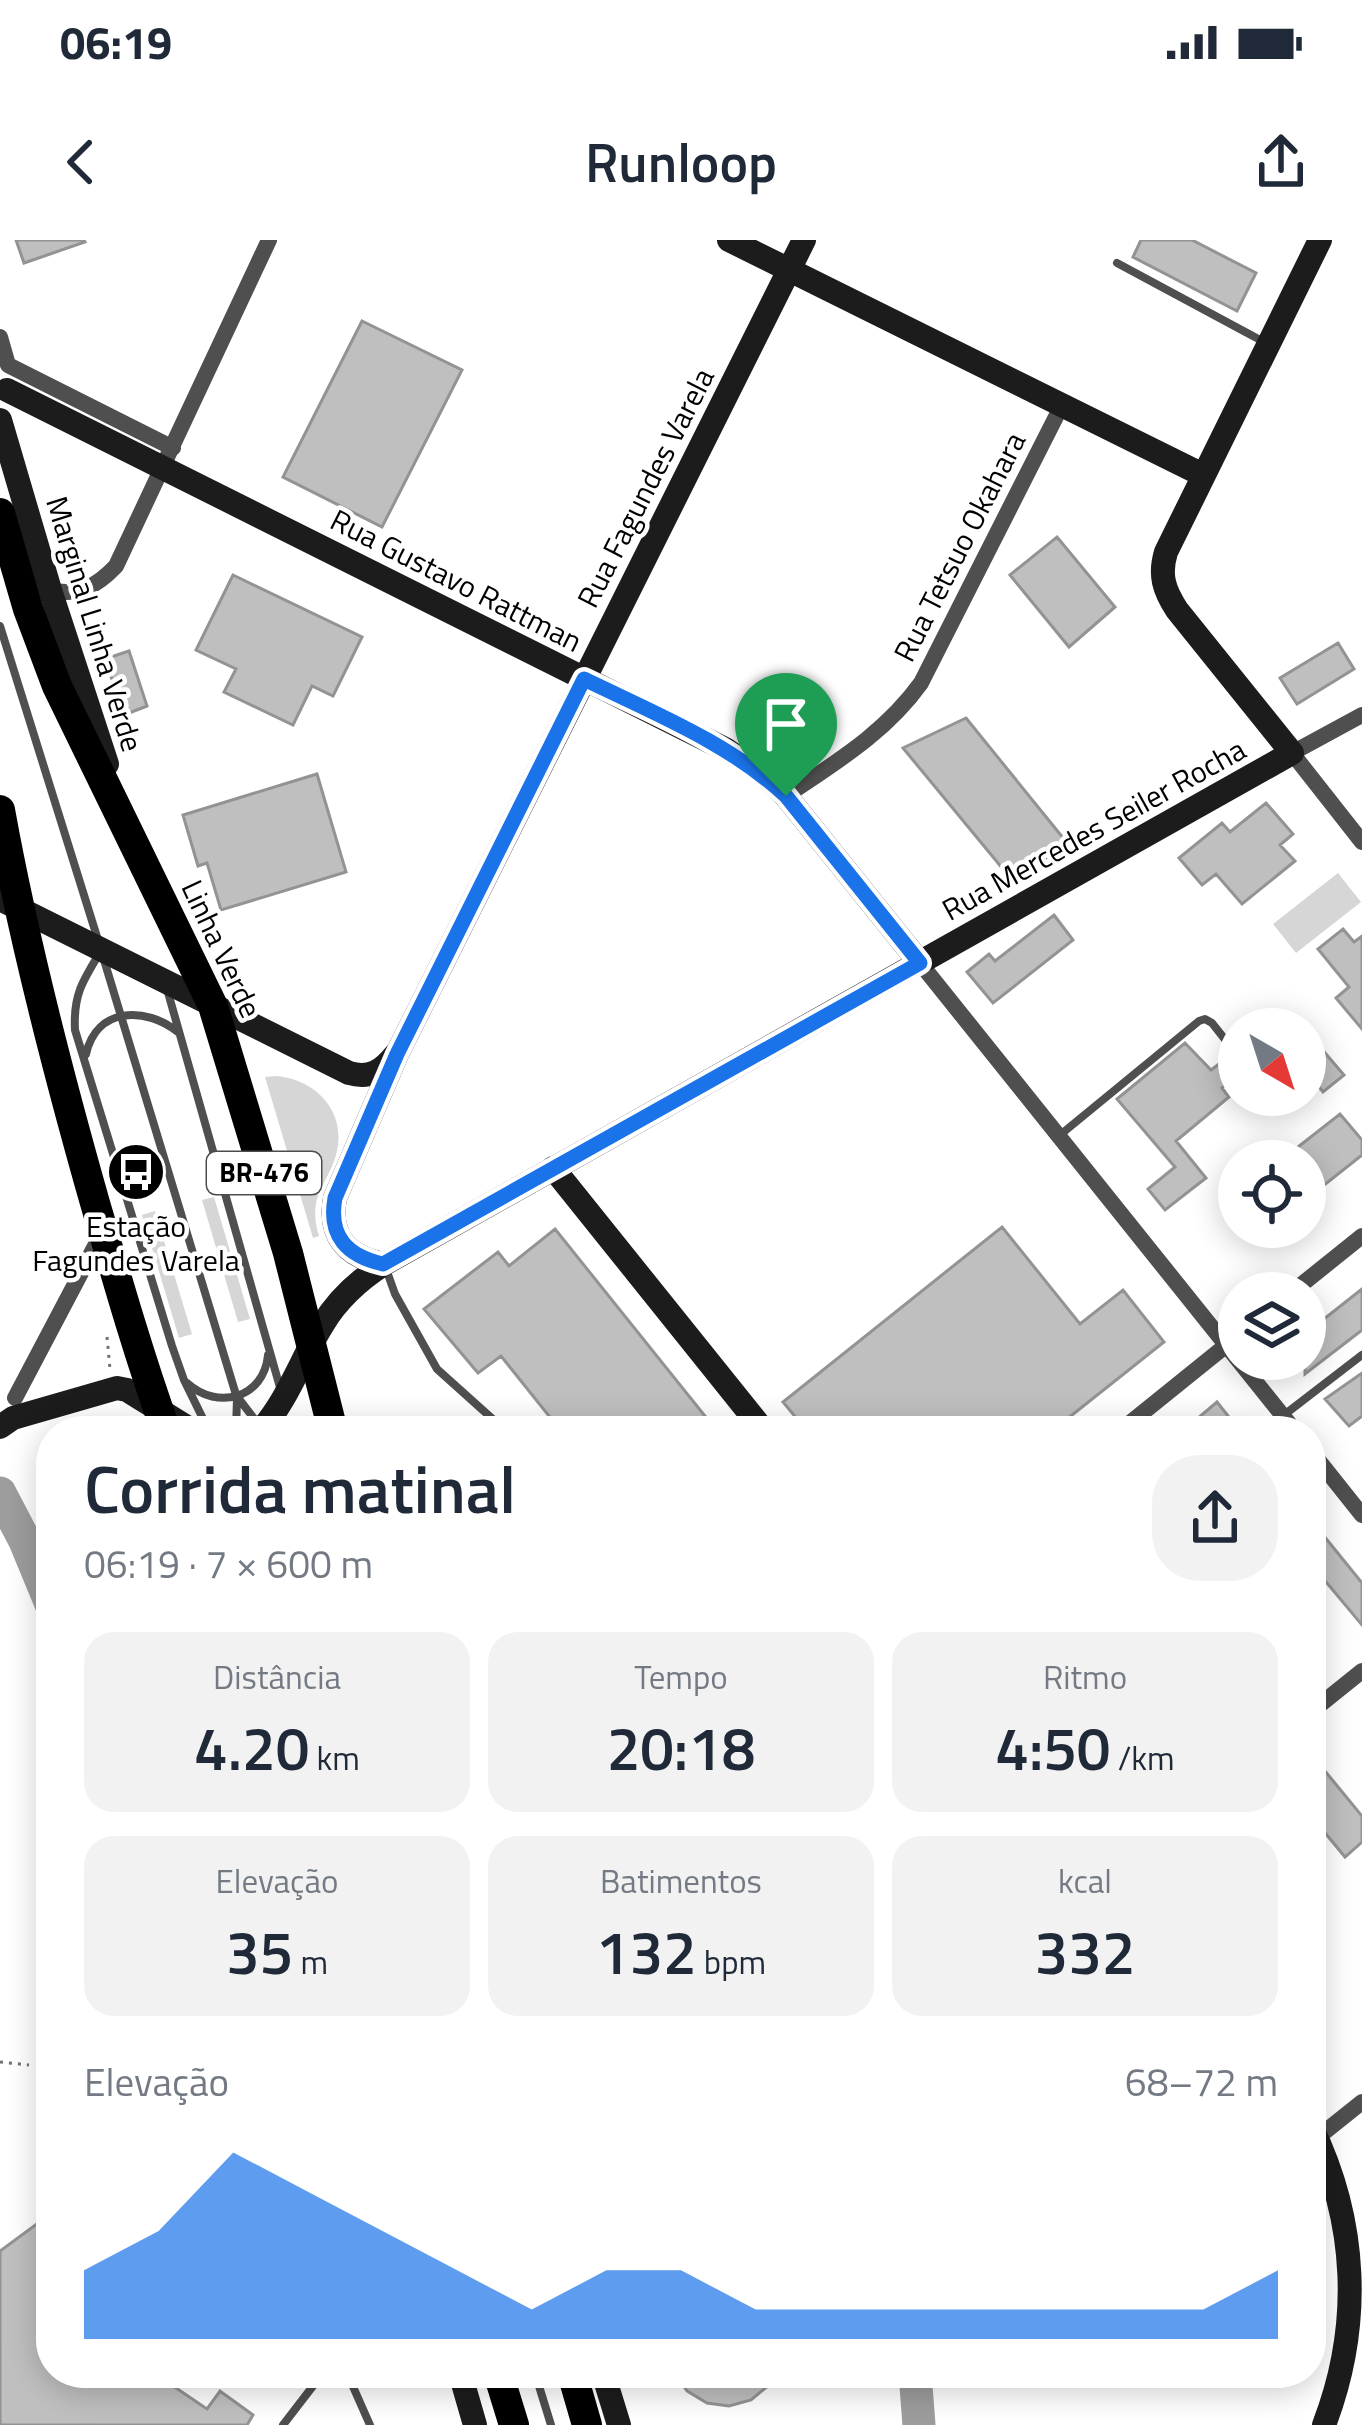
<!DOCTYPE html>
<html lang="pt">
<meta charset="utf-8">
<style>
:root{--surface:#fff;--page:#f2f2f3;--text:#1f2937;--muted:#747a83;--accent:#1a73e8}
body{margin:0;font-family:"Titillium Web",sans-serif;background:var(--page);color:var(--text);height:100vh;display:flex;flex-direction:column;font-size:45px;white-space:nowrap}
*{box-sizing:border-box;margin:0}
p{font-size:39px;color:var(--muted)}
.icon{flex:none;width:66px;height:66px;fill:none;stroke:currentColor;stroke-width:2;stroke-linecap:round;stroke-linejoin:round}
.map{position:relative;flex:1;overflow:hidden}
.panel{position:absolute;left:36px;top:1176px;width:1290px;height:972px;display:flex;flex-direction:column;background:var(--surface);border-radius:48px;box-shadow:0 6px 30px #0003}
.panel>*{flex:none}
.needle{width:78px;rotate:141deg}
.fabs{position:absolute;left:1218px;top:768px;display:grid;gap:24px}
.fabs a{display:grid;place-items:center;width:108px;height:108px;border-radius:50%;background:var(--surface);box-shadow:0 6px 30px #0003;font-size:60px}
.pin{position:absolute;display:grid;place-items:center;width:102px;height:102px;color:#fff;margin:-123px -51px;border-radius:50% 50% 50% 0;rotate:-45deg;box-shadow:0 0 12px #0007}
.pin .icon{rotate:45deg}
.round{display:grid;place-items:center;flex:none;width:126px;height:126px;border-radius:48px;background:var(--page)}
.head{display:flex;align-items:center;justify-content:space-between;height:204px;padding:0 48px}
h1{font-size:66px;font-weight:600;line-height:90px}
.stats{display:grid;grid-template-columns:repeat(3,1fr);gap:18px;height:204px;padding:12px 48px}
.stats div{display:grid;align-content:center;border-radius:30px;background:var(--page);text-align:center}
.stats b{font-size:60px;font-weight:600}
.stats small{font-size:33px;font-weight:400}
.stats p{font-size:33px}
.chart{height:336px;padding:24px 48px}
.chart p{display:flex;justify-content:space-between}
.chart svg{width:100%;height:216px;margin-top:12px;fill:var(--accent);opacity:.7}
.status{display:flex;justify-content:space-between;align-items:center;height:84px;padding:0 60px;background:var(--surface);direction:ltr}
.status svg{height:33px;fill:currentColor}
header{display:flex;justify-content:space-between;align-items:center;height:156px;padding:0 48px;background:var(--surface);font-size:54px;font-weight:600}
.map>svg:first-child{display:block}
</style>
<div class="status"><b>06:19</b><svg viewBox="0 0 49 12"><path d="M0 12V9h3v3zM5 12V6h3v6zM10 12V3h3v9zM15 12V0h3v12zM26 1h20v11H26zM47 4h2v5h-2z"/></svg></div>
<header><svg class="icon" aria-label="back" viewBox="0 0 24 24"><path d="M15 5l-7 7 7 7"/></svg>Runloop<svg class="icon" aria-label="share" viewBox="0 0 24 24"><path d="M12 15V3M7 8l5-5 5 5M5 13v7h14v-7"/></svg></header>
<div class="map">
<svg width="1362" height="2185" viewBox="0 0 1362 2185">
<rect width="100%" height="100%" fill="#fff"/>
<!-- green -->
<path fill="#d6d6d6" d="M 1338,633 L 1361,662 L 1296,713 L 1273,684 Z
M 275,836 C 311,838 343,866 338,905 C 333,942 305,952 319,996 L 313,998 L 265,837 Z
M 214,957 L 250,1079 L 238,1082 L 202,960 Z
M 155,971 L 192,1094 L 179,1098 L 142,975 Z"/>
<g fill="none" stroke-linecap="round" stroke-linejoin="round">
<!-- river -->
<path stroke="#9d9d9d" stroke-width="33" d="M 0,1253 L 25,1301 L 51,1364
M 915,2133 L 919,2185"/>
</g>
<!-- building -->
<path fill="#bfbfbf" stroke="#939393" stroke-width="3" d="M 16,0 L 84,0 L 85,2 L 24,23 Z
M 1141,0 L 1192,0 L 1256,33 L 1237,71 L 1133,17 Z
M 362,81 L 462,130 L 382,287 L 283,237 Z
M 1057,297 L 1115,367 L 1069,407 L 1010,335 Z
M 233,335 L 362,397 L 333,456 L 312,446 L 293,485 L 224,452 L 236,429 L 196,410 Z
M 1338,403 L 1354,429 L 1297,464 L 1280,438 Z
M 129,411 L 147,466 L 124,475 L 105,419 Z
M 966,478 L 1068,604 L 1012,640 L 903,508 Z
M 317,534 L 346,632 L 221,670 L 207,623 L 198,626 L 183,575 Z
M 1266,563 L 1293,594 L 1280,605 L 1295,621 L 1242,664 L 1216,634 L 1202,645 L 1179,618 L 1222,583 L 1230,592 Z
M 1054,675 L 1073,700 L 993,763 L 967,732 L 989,714 L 995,721 Z
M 1343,689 L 1354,702 L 1362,696 L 1362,789 L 1336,758 L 1349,747 L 1318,709 Z
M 1185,803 L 1211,830 L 1239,809 L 1239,834 L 1222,848 L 1229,857 L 1176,901 L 1206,938 L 1165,970 L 1148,949 L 1175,927 L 1117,859 Z
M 1320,807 L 1344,835 L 1323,852 L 1305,830 L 1305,819 Z
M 1340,874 L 1362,900 L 1362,915 L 1318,950 L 1305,934 L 1305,921 L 1280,921 Z
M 1002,987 L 1080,1084 L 1123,1050 L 1164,1102 L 1052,1191 L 807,1191 L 783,1162 Z
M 555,989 L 717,1191 L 561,1191 L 501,1116 L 478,1133 L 424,1069 L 498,1012 L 509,1026 Z
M 1362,1049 L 1362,1090 L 1305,1134 L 1305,1094 Z
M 1362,1133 L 1362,1176 L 1349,1186 L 1325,1159 Z
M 1217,1162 L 1240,1191 L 1207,1191 L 1197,1179 Z
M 1311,1280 L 1362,1343 L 1362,1385 L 1311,1324 Z
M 1320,1525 L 1362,1576 L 1362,1602 L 1345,1617 L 1311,1576 L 1311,1532 Z
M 38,1983 L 51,2001 L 51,2133 L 154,2133 L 207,2169 L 220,2151 L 253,2175 L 247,2185 L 0,2185 L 0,2011 Z
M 675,2133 L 775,2133 L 769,2145 L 751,2160 L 729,2166 L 707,2163 L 687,2151 Z"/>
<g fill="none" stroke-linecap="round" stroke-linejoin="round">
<!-- path -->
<path stroke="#717171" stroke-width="3" stroke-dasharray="3 6" stroke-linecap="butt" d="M 107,1097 L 110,1129
M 0,1822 L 29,1825"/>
<!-- lane -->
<path stroke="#4f4f4f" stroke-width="8" d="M 1117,23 L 1264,102
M 0,386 L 98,700
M 101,711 C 83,740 73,755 75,790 L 172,1106 L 184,1140 L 209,1191
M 104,720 L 237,1158 L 236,1191
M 167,749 L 281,1151
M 86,814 C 97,767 145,766 178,792
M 1060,895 L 1199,781 L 1205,779 L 1212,783 L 1231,807
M 385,1026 L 395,1054 L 437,1129 L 506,1191
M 187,1143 C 218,1171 264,1158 268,1115
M 239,1159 L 259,1185
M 1284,1175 L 1362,1115
M 347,2133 L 370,2185
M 535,2133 L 551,2185
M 283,2185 L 323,2133"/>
<!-- street -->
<path stroke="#4f4f4f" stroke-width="16" d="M 0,97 L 8,125 L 173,208
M 50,350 C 78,357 97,346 116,326 L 269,0
M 1362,475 L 1292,513 L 1362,602
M 786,556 C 836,522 885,493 921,443 L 1062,165
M 920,723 L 1295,1191
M 1291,1053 L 1362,996
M 15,1158 L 103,991
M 1120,1191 L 1239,1095
M 1311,1211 L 1362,1275
M 1311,1472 L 1362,1431
M 1312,1902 L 1362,1862"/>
<!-- secondary -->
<path stroke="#1c1c1c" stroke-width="24" d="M 729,0 L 1203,235
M 7,150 L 725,509 L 766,537 L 786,556 L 920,723
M 0,180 L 50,350 L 107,524
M 0,659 L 349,833 C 370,839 382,831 395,815
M 553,928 L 764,1191
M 384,1024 C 347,1017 328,996 335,958 L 397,814 L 804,0
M 0,1187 L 13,1178 L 117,1148 L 127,1150 L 193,1191
M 260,1191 C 288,1160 301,1119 323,1084 C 338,1059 359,1040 384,1024 L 1292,513 L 1177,370 C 1164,350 1159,335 1166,312 L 1320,0
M 1311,1886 C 1358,1982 1362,2086 1324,2185
M 460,2133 L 475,2185
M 603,2133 L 619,2185"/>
<!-- highway -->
<path stroke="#000" stroke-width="30" d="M 0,273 L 28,369 L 57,446 L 213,766 L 288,1013 L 333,1191
M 0,570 C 24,703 58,833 95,963 C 117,1039 139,1116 166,1191
M 498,2133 L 514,2185
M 572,2133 L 587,2185"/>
</g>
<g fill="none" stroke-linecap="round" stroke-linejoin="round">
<defs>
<path id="route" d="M 584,439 C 654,473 729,503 786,556 L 920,723 L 383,1024 C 347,1016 328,996 335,958 L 397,814 Z"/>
</defs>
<!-- route casing -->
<use href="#route" stroke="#fff" stroke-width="24"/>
<!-- route -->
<use href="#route" stroke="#1a73e8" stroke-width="15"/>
</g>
<!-- icons -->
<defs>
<symbol id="bus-disc" viewBox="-11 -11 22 22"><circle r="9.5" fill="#000" stroke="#fff"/><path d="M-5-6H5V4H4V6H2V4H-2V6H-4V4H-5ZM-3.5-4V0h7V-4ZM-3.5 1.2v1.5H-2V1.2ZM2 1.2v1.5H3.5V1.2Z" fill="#fff"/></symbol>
</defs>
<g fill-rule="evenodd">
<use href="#bus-disc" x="103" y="899" width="66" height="66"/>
</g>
<g text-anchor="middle" stroke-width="9" stroke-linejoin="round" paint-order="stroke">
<!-- shield labels -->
<rect fill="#fff" stroke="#4c4c4c" stroke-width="3" x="207" y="912" width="114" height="42" rx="9"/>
<g font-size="27" font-weight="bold" fill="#000">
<text x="264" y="942">BR-476</text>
</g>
<!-- street labels -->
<g font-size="30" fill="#000" stroke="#fff">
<text transform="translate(646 248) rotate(-63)" y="10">Rua Fagundes Varela</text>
<text transform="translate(960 307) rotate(-63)" y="10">Rua Tetsuo Okahara</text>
<text transform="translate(456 341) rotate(27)" y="10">Rua Gustavo Rattman</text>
<text transform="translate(94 384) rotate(73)" y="10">Marginal Linha Verde</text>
<text transform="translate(1094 590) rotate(-29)" y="10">Rua Mercedes Seiler Rocha</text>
<text transform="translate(221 709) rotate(65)" y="10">Linha Verde</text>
</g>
<!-- poi labels -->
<g font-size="30" fill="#000" stroke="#fff">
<text x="136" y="997">Estação<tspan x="136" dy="34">Fagundes Varela</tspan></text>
</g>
</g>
</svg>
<div class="fabs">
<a><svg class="needle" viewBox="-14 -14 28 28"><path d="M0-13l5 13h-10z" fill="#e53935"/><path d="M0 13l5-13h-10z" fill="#747a83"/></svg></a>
<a><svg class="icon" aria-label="locate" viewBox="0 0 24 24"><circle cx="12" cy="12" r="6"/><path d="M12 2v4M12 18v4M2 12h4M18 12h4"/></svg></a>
<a><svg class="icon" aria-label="layers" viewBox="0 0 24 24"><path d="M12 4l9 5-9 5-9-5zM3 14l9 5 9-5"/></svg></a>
</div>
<div class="pin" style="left:786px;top:556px;background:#1e9e55"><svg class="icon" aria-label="arrive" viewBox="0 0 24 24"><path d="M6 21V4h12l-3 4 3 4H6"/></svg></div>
<section class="panel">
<div class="head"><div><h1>Corrida matinal</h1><p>06:19 · 7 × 600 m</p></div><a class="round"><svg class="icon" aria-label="share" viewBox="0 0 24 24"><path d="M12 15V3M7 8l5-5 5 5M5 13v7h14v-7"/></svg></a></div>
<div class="stats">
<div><p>Distância</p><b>4.20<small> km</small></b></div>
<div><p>Tempo</p><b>20:18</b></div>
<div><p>Ritmo</p><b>4:50<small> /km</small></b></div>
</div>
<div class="stats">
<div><p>Elevação</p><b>35<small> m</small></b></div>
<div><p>Batimentos</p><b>132<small> bpm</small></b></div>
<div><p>kcal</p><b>332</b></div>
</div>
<div class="chart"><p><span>Elevação</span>68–72 m</p>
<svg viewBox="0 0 160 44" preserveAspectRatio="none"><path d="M0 44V30L10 22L20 6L30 14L40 22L50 30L60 38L70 30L80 30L90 38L100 38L110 38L120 38L130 38L140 38L150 38L160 30V44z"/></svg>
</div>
</section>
</div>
